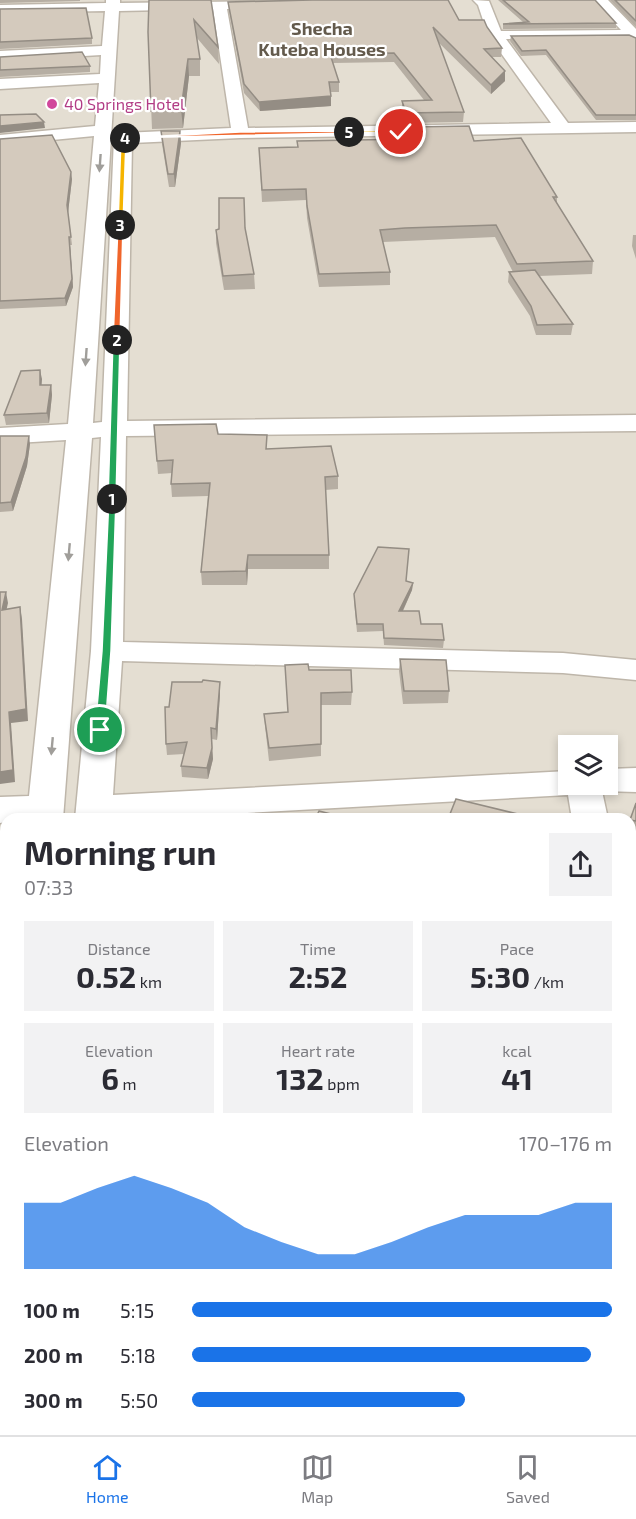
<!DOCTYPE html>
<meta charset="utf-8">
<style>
:root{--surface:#fff;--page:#f2f2f3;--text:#2b2b33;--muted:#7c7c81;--line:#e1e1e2;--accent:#1a73e8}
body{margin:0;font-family:"Exo 2",sans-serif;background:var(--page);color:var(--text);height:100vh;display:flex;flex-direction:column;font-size:22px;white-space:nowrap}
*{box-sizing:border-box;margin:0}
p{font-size:20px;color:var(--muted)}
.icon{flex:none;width:33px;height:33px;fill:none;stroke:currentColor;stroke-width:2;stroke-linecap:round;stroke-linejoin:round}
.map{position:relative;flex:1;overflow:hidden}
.drawer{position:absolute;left:0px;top:813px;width:636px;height:622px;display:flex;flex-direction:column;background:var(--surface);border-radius:18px 18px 0 0;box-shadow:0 3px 9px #0003}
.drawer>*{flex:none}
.fabs{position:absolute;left:558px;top:735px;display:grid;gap:12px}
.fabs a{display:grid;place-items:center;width:60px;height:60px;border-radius:0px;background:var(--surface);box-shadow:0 3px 9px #0003;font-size:30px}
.pin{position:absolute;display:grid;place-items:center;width:51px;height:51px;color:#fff;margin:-26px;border:3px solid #fff;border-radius:50%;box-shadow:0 2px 6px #0007}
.km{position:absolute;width:30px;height:30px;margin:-15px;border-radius:50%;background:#222;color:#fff;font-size:16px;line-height:30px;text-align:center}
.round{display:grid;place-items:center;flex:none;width:63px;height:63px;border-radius:0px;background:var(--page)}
.summary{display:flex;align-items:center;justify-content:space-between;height:102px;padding:0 24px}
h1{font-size:33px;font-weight:700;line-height:45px}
.figures{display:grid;grid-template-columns:repeat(3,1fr);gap:9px;height:102px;padding:6px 24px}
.figures div{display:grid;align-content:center;border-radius:0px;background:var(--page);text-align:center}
.figures b{font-size:30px;font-weight:700}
.figures small{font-size:16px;font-weight:400}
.figures p{font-size:16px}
.chart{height:168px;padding:12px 24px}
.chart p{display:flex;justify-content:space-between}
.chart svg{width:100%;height:108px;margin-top:6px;fill:var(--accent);opacity:.7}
ul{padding:0 24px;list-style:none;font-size:20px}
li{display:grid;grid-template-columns:96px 72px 1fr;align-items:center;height:45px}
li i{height:15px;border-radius:8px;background:var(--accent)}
.tabs{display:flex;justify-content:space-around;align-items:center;height:84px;border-top:2px solid var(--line);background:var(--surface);font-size:16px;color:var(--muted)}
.tabs a{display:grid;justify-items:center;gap:3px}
.tabs .active{color:var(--accent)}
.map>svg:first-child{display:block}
</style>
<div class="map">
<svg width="636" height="1435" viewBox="0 0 636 1435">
<rect width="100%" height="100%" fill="#f0ece3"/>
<!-- residential -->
<path fill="#e4ded2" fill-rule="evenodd" d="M 0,0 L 636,0 L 636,1435 L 0,1435 ZM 568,746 L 608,746 L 608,784 L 568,784 ZM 6,819 L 630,819 L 630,1430 L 6,1430 Z"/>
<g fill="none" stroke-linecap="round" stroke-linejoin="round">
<defs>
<path id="minor" d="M 106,0 L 120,0 L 120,3 L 278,1 L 280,4 L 273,8 L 227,9 L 248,128 L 551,123 L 488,35 L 478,5 L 473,0 L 489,1 L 501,31 L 621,30 L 593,0 L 608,0 L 636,29 L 636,41 L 629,38 L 506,39 L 568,123 L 636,122 L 636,132 L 240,138 L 132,143 L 127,421 L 636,415 L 636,431 L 126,436 L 123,642 L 563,653 L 636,660 L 636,680 L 563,673 L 122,661 L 113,795 L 568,771 L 568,784 L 608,784 L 608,769 L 636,768 L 636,792 L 602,791 L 608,819 L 572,819 L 568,795 L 139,819 L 75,819 L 91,651 L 101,437 L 92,438 L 63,819 L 6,819 L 6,822 L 0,823 L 0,797 L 29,796 L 66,440 L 0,444 L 0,428 L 68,424 L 94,136 L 0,145 L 0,135 L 95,126 L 99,83 L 0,89 L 0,79 L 100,74 L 101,55 L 0,61 L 0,51 L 102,46 L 105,11 L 0,13 L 0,5 L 106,3 ZM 213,9 L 231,128 L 123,133 L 117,134 L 114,138 L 102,422 L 93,423 L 119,11 Z
M 630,943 L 636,943 L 636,975 L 630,975 Z
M 636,1152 L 636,1192 L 630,1193 L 630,1153 Z
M 6,1279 L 6,1401 L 0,1403 L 0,1282 Z
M 34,1430 L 86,1430 L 86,1435 L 34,1435 Z
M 292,1430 L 344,1430 L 343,1435 L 291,1435 Z"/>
</defs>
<!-- minor casing -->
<use href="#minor" stroke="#beb6aa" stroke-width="3"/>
<!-- minor -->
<use href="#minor" fill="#fff" fill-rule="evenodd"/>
</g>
<!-- wall -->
<path fill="#b6aea3" d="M 0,0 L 80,0 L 80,1 L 0,3 Z
M 211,0 L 218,47 L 219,64 L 197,38 L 200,59 L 200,76 L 189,76 L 183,128 L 152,129 L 148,32 Z
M 498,0 L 595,0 L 616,23 L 616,28 L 503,29 L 503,24 L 523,22 Z
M 610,0 L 636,0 L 636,27 Z
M 228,2 L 459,20 L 487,27 L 502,48 L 501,57 L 492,57 L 505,71 L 505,81 L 491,94 L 438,42 L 464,112 L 463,122 L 405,123 L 402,110 L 402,101 L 424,100 L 394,62 L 333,63 L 339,82 L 339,92 L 331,92 L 331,106 L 260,111 L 244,93 L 229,10 Z
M 0,9 L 92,38 L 92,44 L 0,49 Z
M 511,36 L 636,38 L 636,120 L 596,120 L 546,55 L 521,56 L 510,41 Z
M 0,57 L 90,66 L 90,72 L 0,77 Z
M 410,127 L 474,141 L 557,197 L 557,204 L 593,261 L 592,274 L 539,276 L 573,324 L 571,335 L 536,335 L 530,316 L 508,282 L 509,272 L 513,272 L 495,237 L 383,242 L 390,272 L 390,285 L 319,287 L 307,218 L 306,200 L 262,202 L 259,148 L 297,147 L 297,141 L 410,139 Z
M 161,131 L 180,131 L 181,143 L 175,187 L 169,187 L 162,144 Z
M 0,139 L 72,179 L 68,212 L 72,245 L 70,245 L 73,287 L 66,306 L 0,309 Z
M 245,228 L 254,274 L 255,289 L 224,290 L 216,243 L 216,230 Z
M 633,235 L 636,235 L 636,259 L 632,246 Z
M 40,370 L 41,385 L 51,385 L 52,395 L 49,423 L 6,425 L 4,415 Z
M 154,425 L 218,434 L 267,449 L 338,476 L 338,489 L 325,490 L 329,555 L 329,569 L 248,569 L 247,585 L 202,585 L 201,572 L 208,496 L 172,497 L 171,484 L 172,473 L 158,474 Z
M 0,436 L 30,444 L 27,466 L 13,511 L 0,512 Z
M 406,581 L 413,583 L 412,590 L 403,611 L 444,640 L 443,648 L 384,645 L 383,631 L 357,632 L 354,601 L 354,594 Z
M 400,659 L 449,691 L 448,703 L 403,704 L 399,671 Z
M 285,665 L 309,670 L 352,692 L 351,705 L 321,705 L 321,756 L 269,761 L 265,726 L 264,714 L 288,712 Z
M 220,682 L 220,693 L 217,740 L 212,739 L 213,759 L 208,779 L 182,777 L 181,766 L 184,754 L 167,755 L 166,744 Z
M 636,803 L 636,834 L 630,832 L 630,822 Z
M 630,1251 L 636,1253 L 636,1332 L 630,1330 Z
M 364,1430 L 470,1430 L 469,1435 L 375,1435 Z
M 588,1430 L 630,1430 L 636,1435 L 595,1435 Z"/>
<!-- shaded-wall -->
<path fill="#948d84" d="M 188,59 L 189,76 L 183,128 L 181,109 Z
M 505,71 L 505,81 L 491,94 L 491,85 Z
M 331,96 L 331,106 L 260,111 L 259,102 Z
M 44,122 L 45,128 L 0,133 L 0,126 Z
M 180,131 L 181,143 L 175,187 L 174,174 Z
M 71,172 L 72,179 L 68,213 L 67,205 Z
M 70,245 L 73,287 L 66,306 L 65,298 Z
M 40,370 L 42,379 L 41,395 L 40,385 Z
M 51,385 L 52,395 L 49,423 L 47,413 Z
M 29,436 L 30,444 L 27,466 L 13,511 L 11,502 Z
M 248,555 L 248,569 L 247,585 L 246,571 Z
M 413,583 L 412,590 L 399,619 L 399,611 Z
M 6,592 L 8,603 L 4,621 L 2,610 Z
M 20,607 L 22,619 L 28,721 L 11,723 L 15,782 L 0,784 L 0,772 L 9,712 Z
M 220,682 L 220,693 L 217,740 L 216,729 Z
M 212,748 L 213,759 L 208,779 L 207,768 Z
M 267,1430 L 272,1430 L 270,1435 L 264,1435 Z"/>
<!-- building -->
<path fill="#d4cabd" stroke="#948d84" stroke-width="1.5" d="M 149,0 L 211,0 L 218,47 L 194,20 L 200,59 L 188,59 L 181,109 L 151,111 L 148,32 Z
M 312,0 L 448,0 L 459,20 L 484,20 L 487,27 L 502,48 L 484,49 L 505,71 L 491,85 L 433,27 L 464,112 L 406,113 L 402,101 L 432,100 L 394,53 L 330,54 L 339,82 L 329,82 L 331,96 L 259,102 L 244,84 L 228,2 Z
M 503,0 L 595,0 L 616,23 L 503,24 L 529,22 Z
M 615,0 L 636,0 L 636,21 Z
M 86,8 L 92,38 L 0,42 L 0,9 Z
M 629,35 L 636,38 L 636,115 L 596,115 L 546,50 L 522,51 L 511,36 Z
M 82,52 L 90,66 L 0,70 L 0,57 Z
M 36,114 L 44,122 L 0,126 L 0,115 Z
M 469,126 L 474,141 L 521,138 L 557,197 L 553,197 L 593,261 L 517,264 L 496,225 L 405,228 L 380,230 L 390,272 L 319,274 L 307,206 L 306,189 L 262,190 L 259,148 L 298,147 L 297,141 L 413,139 L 410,127 Z
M 161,131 L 180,131 L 174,174 L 168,174 Z
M 52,135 L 71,172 L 67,205 L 71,237 L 69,237 L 72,279 L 65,298 L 0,301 L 0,139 Z
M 219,198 L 244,198 L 245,228 L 254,274 L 223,276 L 216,230 L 219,229 Z
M 535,270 L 573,324 L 537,325 L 531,306 L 509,272 Z
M 40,370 L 40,385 L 51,385 L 47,413 L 4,415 L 21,371 Z
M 216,424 L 218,434 L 267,435 L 266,449 L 331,446 L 338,476 L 325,477 L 329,555 L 248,555 L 246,571 L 201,572 L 210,483 L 171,484 L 173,460 L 157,461 L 154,425 Z
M 0,436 L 29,436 L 26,457 L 11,502 L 0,503 Z
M 378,547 L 409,549 L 406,581 L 413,583 L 399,611 L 419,611 L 421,624 L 442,624 L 444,640 L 384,638 L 383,624 L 357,624 L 354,594 Z
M 0,592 L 6,592 L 2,610 L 20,607 L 26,709 L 9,712 L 13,770 L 0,772 Z
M 400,659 L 446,660 L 449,691 L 404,691 Z
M 308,664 L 309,670 L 351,670 L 352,692 L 321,693 L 321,744 L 269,748 L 264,714 L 288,712 L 285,665 Z
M 203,680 L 220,682 L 216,729 L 211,728 L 212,748 L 207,768 L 181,766 L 187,742 L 166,744 L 165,707 L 169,707 L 172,682 L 202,682 Z
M 456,799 L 526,816 L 525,819 L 448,819 Z
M 636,803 L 636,821 L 630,820 Z
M 319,811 L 351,819 L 315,819 Z
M 630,1251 L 636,1253 L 636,1319 L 630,1317 Z
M 630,1370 L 636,1374 L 636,1435 L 613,1435 L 606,1430 L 630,1430 Z
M 158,1430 L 267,1430 L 264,1435 L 158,1435 L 156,1434 Z
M 386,1430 L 469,1430 L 467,1435 L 396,1435 Z"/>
<!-- one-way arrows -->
<defs><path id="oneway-solid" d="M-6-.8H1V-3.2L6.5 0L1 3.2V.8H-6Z" transform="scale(1.5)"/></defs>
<g fill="#a09e9a">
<use href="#oneway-solid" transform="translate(100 163) rotate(94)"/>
<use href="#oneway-solid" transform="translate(86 357) rotate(94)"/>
<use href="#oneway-solid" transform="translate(69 552) rotate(95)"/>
<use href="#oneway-solid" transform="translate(52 746) rotate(95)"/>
</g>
<!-- split-1 -->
<path fill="#22a559" stroke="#fff" stroke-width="1.5" d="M 109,497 L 116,499 L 111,651 L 105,730 L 100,734 L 95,730 L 102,651 Z"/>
<!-- split-2 -->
<path fill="#22a559" stroke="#fff" stroke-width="1.5" d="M 117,338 L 120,340 L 116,499 L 112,501 L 108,499 L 113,340 Z"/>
<!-- split-3 -->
<path fill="#f0652b" stroke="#fff" stroke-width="1.5" d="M 120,224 L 123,225 L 120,340 L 117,342 L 113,340 L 118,225 Z"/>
<!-- split-4 -->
<path fill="#f5b400" stroke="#fff" stroke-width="1.5" d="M 123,137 L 128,138 L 126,140 L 123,225 L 120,227 L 118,225 L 121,138 Z"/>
<!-- split-5 -->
<path fill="#f0652b" stroke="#fff" stroke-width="1.5" d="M 349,131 L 350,133 L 123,138 L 240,132 Z"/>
<!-- split-6 -->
<path fill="#f5b400" stroke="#fff" stroke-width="1.5" d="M 401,130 L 402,133 L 346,132 L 349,131 Z"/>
<!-- markers -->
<circle fill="#d1479c" stroke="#fff" stroke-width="2" cx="52" cy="104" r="6"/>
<g text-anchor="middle" stroke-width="4.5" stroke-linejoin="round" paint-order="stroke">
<!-- far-hotel labels -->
<g font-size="16" fill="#b23c85" stroke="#fff" text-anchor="start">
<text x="64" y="110">40 Springs Hotel</text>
</g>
<!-- far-neighbourhood labels -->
<g font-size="18" font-weight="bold" fill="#635a4c" stroke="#fff">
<text x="322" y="35">Shecha<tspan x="322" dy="21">Kuteba Houses</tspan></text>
</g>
</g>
</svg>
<div class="fabs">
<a><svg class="icon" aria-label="layers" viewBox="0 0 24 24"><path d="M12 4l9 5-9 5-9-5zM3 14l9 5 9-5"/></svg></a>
</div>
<div class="pin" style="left:100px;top:730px;background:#1e9e55"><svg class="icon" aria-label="arrive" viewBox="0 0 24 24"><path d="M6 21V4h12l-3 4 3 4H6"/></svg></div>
<div class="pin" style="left:401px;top:132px;background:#d93025"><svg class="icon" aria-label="check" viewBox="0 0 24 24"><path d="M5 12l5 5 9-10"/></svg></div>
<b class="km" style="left:112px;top:499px">1</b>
<b class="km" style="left:117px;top:340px">2</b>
<b class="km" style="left:120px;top:225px">3</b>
<b class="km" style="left:125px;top:138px">4</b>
<b class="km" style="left:349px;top:132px">5</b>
<section class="drawer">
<div class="summary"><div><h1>Morning run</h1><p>07:33</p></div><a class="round"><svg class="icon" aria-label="share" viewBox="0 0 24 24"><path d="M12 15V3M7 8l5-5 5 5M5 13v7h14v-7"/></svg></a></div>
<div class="figures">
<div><p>Distance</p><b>0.52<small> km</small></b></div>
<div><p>Time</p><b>2:52</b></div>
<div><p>Pace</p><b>5:30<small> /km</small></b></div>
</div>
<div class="figures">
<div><p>Elevation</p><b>6<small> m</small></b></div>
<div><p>Heart rate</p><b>132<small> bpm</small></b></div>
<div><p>kcal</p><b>41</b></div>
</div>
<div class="chart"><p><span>Elevation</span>170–176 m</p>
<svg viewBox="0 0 160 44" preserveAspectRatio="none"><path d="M0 44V17L10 17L20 11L30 6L40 11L50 17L60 27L70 33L80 38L90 38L100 33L110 27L120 22L130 22L140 22L150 17L160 17V44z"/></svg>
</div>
<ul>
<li><b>100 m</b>5:15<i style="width:100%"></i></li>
<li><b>200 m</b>5:18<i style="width:95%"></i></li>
<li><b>300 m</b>5:50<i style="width:65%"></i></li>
</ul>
</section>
</div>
<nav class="tabs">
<a class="active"><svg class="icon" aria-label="home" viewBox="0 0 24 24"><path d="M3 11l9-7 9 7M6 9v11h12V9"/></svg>Home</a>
<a><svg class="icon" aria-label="map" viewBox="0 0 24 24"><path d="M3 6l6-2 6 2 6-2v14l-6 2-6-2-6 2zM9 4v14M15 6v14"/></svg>Map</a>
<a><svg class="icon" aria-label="saved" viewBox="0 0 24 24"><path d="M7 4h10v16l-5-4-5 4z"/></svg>Saved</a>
</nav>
